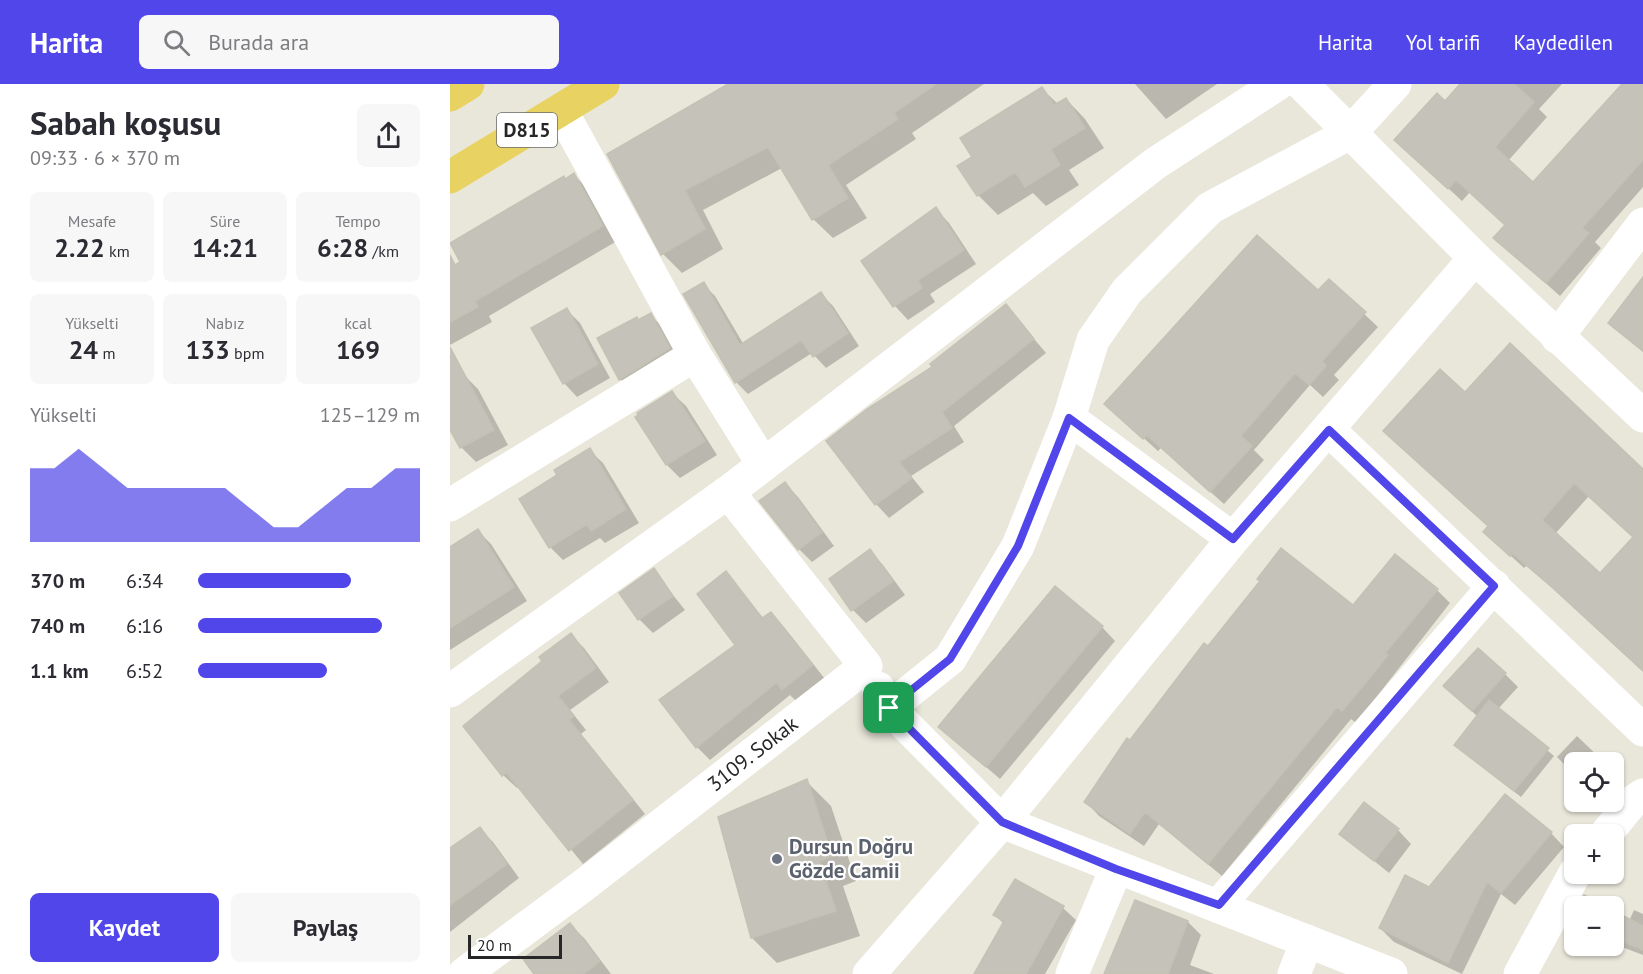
<!DOCTYPE html>
<html lang="tr">
<meta charset="utf-8">
<style>
:root{--surface:#fff;--page:#f7f7f7;--text:#2b2b33;--muted:#7c7c81;--accent:#5046e9}
body{margin:0;font-family:"PT Sans",sans-serif;background:var(--page);color:var(--text);height:100vh;display:flex;flex-direction:column;font-size:22px;white-space:nowrap}
*{box-sizing:border-box;margin:0}
p{font-size:20px;color:var(--muted)}
.icon{flex:none;width:33px;height:33px;fill:none;stroke:currentColor;stroke-width:2;stroke-linecap:round;stroke-linejoin:round}
.map{position:relative;flex:1;overflow:hidden}
.drawer{display:flex;flex-direction:column;background:var(--surface);width:450px}
.drawer>*{flex:none}
.buttons{position:absolute;left:1114px;top:668px;display:grid;gap:12px}
.buttons a{display:grid;place-items:center;width:60px;height:60px;border-radius:9px;background:var(--surface);box-shadow:0 2px 4px #0004;font-size:30px}
.scale{position:absolute;left:18px;bottom:15px;width:94px;box-sizing:border-box;padding-left:6px;border:3px solid #272727;border-top:0;font-size:16px;line-height:21px;white-space:nowrap;color:#272727;-webkit-text-stroke:4px #fff;paint-order:stroke}
.pin{position:absolute;display:grid;place-items:center;width:51px;height:51px;color:#fff;margin:-26px;border-radius:12px;box-shadow:0 3px 9px #0006}
.round{display:grid;place-items:center;flex:none;width:63px;height:63px;border-radius:9px;background:var(--page)}
.summary{display:flex;align-items:center;justify-content:space-between;height:102px;padding:0 30px}
h1{font-size:33px;font-weight:700;line-height:45px}
.stats{display:grid;grid-template-columns:repeat(3,1fr);gap:9px;height:102px;padding:6px 30px}
.stats div{display:grid;align-content:center;border-radius:9px;background:var(--page);text-align:center}
.stats b{font-size:26px;font-weight:700}
.stats small{font-size:16px;font-weight:400}
.stats p{font-size:16px}
.chart{height:168px;padding:12px 30px}
.chart p{display:flex;justify-content:space-between}
.chart svg{width:100%;height:108px;margin-top:6px;fill:var(--accent);opacity:.7}
.primary-button{display:flex;gap:12px;margin-top:auto;padding:12px 30px}
.primary-button a{flex:1;height:69px;border-radius:9px;background:var(--accent);color:#fff;font-size:24px;font-weight:700;line-height:69px;text-align:center}
.primary-button a+a{background:var(--page);color:var(--text)}
ul{padding:0 30px;list-style:none;font-size:20px}
li{display:grid;grid-template-columns:96px 72px 1fr;align-items:center;height:45px}
li i{height:15px;border-radius:8px;background:var(--accent)}
header{display:flex;align-items:center;gap:36px;box-sizing:border-box;height:84px;padding:0 30px;background:var(--accent);color:#fff}
header strong{font-size:28px}
nav{display:flex;gap:33px;margin-inline-start:auto;font-size:21px}
.search{width:420px;height:54px;background:var(--page);display:flex;align-items:center;gap:15px;box-sizing:border-box;padding:0 21px;border-radius:9px;color:var(--muted);font-size:22px}
main{display:flex;flex:1;min-height:0}
.map>svg:first-child{display:block}
</style>
<header>
<strong>Harita</strong>
<div class="search"><svg class="icon" aria-label="search" viewBox="0 0 24 24"><circle cx="10" cy="10" r="6"/><path d="M15 15l6 6"/></svg>Burada ara</div>
<nav><a>Harita</a><a>Yol tarifi</a><a>Kaydedilen</a></nav>
</header>
<main>
<section class="drawer">
<div class="summary"><div><h1>Sabah koşusu</h1><p>09:33 · 6 × 370 m</p></div><a class="round"><svg class="icon" aria-label="share" viewBox="0 0 24 24"><path d="M12 15V3M7 8l5-5 5 5M5 13v7h14v-7"/></svg></a></div>
<div class="stats">
<div><p>Mesafe</p><b>2.22<small> km</small></b></div>
<div><p>Süre</p><b>14:21</b></div>
<div><p>Tempo</p><b>6:28<small> /km</small></b></div>
</div>
<div class="stats">
<div><p>Yükselti</p><b>24<small> m</small></b></div>
<div><p>Nabız</p><b>133<small> bpm</small></b></div>
<div><p>kcal</p><b>169</b></div>
</div>
<div class="chart"><p><span>Yükselti</span>125–129 m</p>
<svg viewBox="0 0 160 44" preserveAspectRatio="none"><path d="M0 44V14L10 14L20 6L30 14L40 22L50 22L60 22L70 22L80 22L90 30L100 38L110 38L120 30L130 22L140 22L150 14L160 14V44z"/></svg>
</div>
<ul>
<li><b>370 m</b>6:34<i style="width:69%"></i></li>
<li><b>740 m</b>6:16<i style="width:83%"></i></li>
<li><b>1.1 km</b>6:52<i style="width:58%"></i></li>
</ul>
<div class="primary-button"><a>Kaydet</a><a>Paylaş</a></div>
</section>
<div class="map">
<svg width="1193" height="890" viewBox="0 0 1193 890">
<rect width="100%" height="100%" fill="#e9e6da"/>
<!-- shadow -->
<path fill="#0003" fill-rule="evenodd" d="M 281,0 L 534,0 L 462,49 L 466,55 L 396,101 L 417,134 L 383,154 L 363,135 L 332,84 L 253,126 L 273,165 L 232,189 L 213,170 L 159,71 Z
M 685,0 L 767,0 L 716,35 Z
M 1012,0 L 1112,0 L 1089,25 L 1097,33 L 1058,77 L 1083,100 L 1172,0 L 1193,0 L 1193,103 L 1145,158 L 1151,164 L 1110,212 L 1045,154 L 1056,141 L 1020,108 L 1012,117 L 960,69 Z
M 592,5 L 608,20 L 616,15 L 635,35 L 654,64 L 619,86 L 629,101 L 596,122 L 583,109 L 548,131 L 528,111 L 524,73 Z
M 124,91 L 139,106 L 167,157 L 39,232 L 42,238 L 0,261 L 0,186 L 13,179 Z
M 486,125 L 499,139 L 526,180 L 480,210 L 485,218 L 458,236 L 445,222 L 414,177 Z
M 879,197 L 928,243 L 884,291 L 889,296 L 873,313 L 860,301 L 804,366 L 814,376 L 774,420 L 711,364 L 708,367 L 670,333 L 869,208 Z
M 1193,197 L 1193,268 L 1160,239 Z
M 253,200 L 265,212 L 294,261 L 371,210 L 383,222 L 409,262 L 376,284 L 362,269 L 298,310 L 286,298 L 235,211 Z
M 556,222 L 596,269 L 504,342 L 514,358 L 461,392 L 474,408 L 439,434 L 426,420 L 484,283 Z
M 117,226 L 130,239 L 160,294 L 127,313 L 114,299 Z
M 200,231 L 214,244 L 232,278 L 184,308 L 170,295 L 189,237 Z
M 0,270 L 13,290 L 28,305 L 58,361 L 26,378 L 11,363 L 0,343 Z
M 222,309 L 236,322 L 267,371 L 230,394 L 217,381 L 187,334 Z
M 1016,310 L 1193,387 L 1193,587 L 1077,481 L 1074,484 L 1049,461 L 1039,443 ZM 1139,412 L 1184,454 L 1151,491 L 1105,450 Z
M 139,366 L 153,379 L 189,439 L 155,459 L 150,454 L 113,476 L 100,463 L 109,391 Z
M 335,400 L 348,413 L 384,462 L 362,478 L 349,465 Z
M 28,447 L 41,460 L 77,517 L 0,566 L 0,465 Z
M 420,467 L 433,481 L 455,511 L 416,539 L 403,526 Z
M 203,486 L 235,526 L 203,549 L 189,535 L 171,509 Z
M 276,489 L 314,535 L 320,530 L 334,543 L 375,595 L 347,618 L 340,611 L 260,676 L 247,663 L 287,561 Z
M 811,498 L 903,523 L 987,506 L 1000,519 L 906,639 L 901,635 L 772,792 L 709,740 L 694,762 L 649,732 L 636,718 L 680,658 Z
M 652,543 L 665,557 L 550,695 L 490,643 Z
M 121,551 L 134,564 L 159,598 L 120,626 L 136,646 L 131,650 L 195,730 L 133,780 L 69,702 L 67,704 L 53,691 L 94,577 Z
M 1055,590 L 1068,603 L 1048,625 L 1104,672 L 1071,713 L 1012,667 L 1028,633 L 995,602 Z
M 1127,652 L 1154,678 L 1125,678 L 1125,691 L 1107,673 Z
M 1164,688 L 1169,693 L 1164,698 Z
M 356,697 L 381,722 L 406,797 L 393,802 L 410,852 L 327,879 L 302,854 Z
M 30,745 L 43,758 L 69,794 L 0,848 L 0,766 Z
M 948,746 L 961,760 L 939,789 L 891,750 Z
M 1101,749 L 1114,763 L 1065,821 L 1051,810 L 1012,890 L 944,858 L 930,844 L 980,805 Z
M 613,824 L 626,836 L 595,890 L 526,890 L 554,840 L 545,831 Z
M 1184,826 L 1193,830 L 1193,871 L 1164,860 L 1164,829 L 1179,837 Z
M 738,838 L 751,851 L 740,881 L 764,890 L 656,890 Z
M 120,841 L 134,854 L 161,890 L 86,890 Z"/>
<!-- building -->
<path fill="#c4c2b9" stroke="#c3c2b4" stroke-width="1.5" fill-rule="evenodd" d="M 278,0 L 486,0 L 444,29 L 448,35 L 378,81 L 398,114 L 362,136 L 318,63 L 235,106 L 255,145 L 211,171 L 157,70 Z
M 1010,0 L 1064,0 L 1084,18 L 1045,63 L 1083,98 L 1172,0 L 1193,0 L 1193,76 L 1132,144 L 1139,149 L 1096,199 L 1043,154 L 1055,141 L 1006,96 L 998,105 L 944,56 L 987,9 L 995,17 Z
M 592,3 L 604,21 L 616,14 L 635,44 L 601,65 L 610,81 L 575,103 L 565,88 L 527,112 L 507,82 L 522,73 L 510,54 Z
M 124,89 L 153,142 L 25,217 L 28,223 L 0,238 L 0,171 L 5,181 L 10,178 L 0,159 L 114,92 L 115,95 Z
M 486,123 L 514,166 L 468,196 L 472,204 L 443,223 L 411,177 Z
M 807,151 L 868,206 L 879,195 L 916,228 L 872,277 L 876,282 L 859,301 L 845,289 L 791,352 L 802,362 L 760,408 L 697,351 L 693,355 L 654,320 Z
M 1193,193 L 1193,267 L 1158,239 Z
M 254,198 L 290,261 L 371,208 L 398,249 L 363,273 L 351,256 L 285,299 L 233,210 Z
M 556,220 L 584,255 L 492,328 L 502,344 L 449,378 L 462,394 L 425,421 L 376,357 L 417,325 L 482,283 L 480,280 Z
M 117,224 L 148,280 L 113,300 L 81,244 Z
M 201,229 L 220,264 L 169,296 L 147,254 L 187,233 L 188,236 Z
M 1060,259 L 1193,385 L 1193,587 L 1103,504 L 1062,469 L 1060,472 L 1033,448 L 1038,442 L 933,347 L 990,285 L 1015,308 ZM 1124,399 L 1183,453 L 1150,489 L 1092,436 Z
M 0,263 L 44,346 L 10,364 L 0,346 Z
M 222,307 L 255,357 L 216,381 L 185,333 L 188,331 L 187,329 Z
M 140,364 L 176,425 L 141,447 L 137,440 L 99,464 L 69,415 L 107,391 L 104,386 Z
M 335,398 L 372,448 L 348,466 L 309,417 Z
M 28,445 L 64,503 L 0,544 L 0,463 Z
M 831,464 L 903,521 L 945,470 L 988,505 L 935,569 L 938,571 L 913,602 L 892,627 L 887,623 L 758,780 L 695,728 L 680,750 L 634,718 L 677,654 L 680,656 L 754,559 L 758,562 L 810,497 L 807,495 Z
M 420,465 L 443,497 L 401,527 L 379,495 Z
M 204,484 L 223,512 L 188,536 L 169,509 Z
M 276,487 L 312,534 L 321,528 L 363,581 L 332,606 L 327,598 L 246,664 L 209,616 L 285,561 L 247,510 Z
M 605,502 L 653,542 L 536,683 L 488,643 Z
M 121,549 L 146,584 L 108,612 L 124,632 L 119,636 L 183,716 L 119,767 L 56,688 L 52,692 L 13,642 L 92,577 L 89,573 Z
M 1028,564 L 1056,589 L 1022,627 L 993,602 Z
M 1039,616 L 1099,664 L 1064,707 L 1004,661 Z
M 357,695 L 382,772 L 369,777 L 386,827 L 301,854 L 268,733 Z
M 1055,710 L 1102,748 L 1051,809 L 1037,798 L 998,879 L 929,844 L 955,791 L 979,803 Z
M 914,718 L 949,745 L 924,777 L 889,750 Z
M 30,743 L 57,780 L 0,821 L 0,764 Z
M 565,795 L 614,822 L 576,890 L 524,890 L 554,837 L 543,831 Z
M 1134,811 L 1155,822 L 1128,822 Z
M 685,816 L 738,837 L 718,890 L 654,890 Z
M 1164,827 L 1193,842 L 1193,866 L 1164,854 Z
M 120,839 L 150,877 L 134,890 L 84,890 L 73,875 Z"/>
<g fill="none" stroke-linecap="round" stroke-linejoin="round">
<!-- minor -->
<g stroke="#fff" stroke-width="33">
<path d="M 852,0 L 1025,174 L 1193,332"/>
<path d="M 111,26 L 245,271 L 313,380"/>
<path d="M 1107,253 L 1193,140"/>
<path d="M 619,334 L 783,455"/>
<path d="M 879,346 L 1193,646"/>
<path d="M 0,421 L 245,271"/>
<path d="M 428,604 L 439,624 L 552,738 L 941,890"/>
<path d="M 0,607 L 278,408 L 706,79 L 828,0"/>
<path d="M 439,624 L 500,575 L 568,462 L 619,334 L 643,256 L 677,207 L 760,124 L 900,49 L 945,0"/>
<path d="M 1156,750 L 1181,719 L 1193,711"/>
<path d="M 769,821 L 1044,502"/>
<path id="s1" d="M 14,890 L 134,801 L 416,582 L 278,408"/>
<path d="M 419,890 L 552,738 L 783,455 L 1025,174"/>
<path d="M 622,890 L 666,785"/>
<path d="M 844,890 L 857,857"/>
<path d="M 1070,890 L 1125,789"/>
</g>
<!-- trunk -->
<path stroke="#e8d261" stroke-width="33" d="M 0,11 L 18,0
M 0,93 L 153,0"/>
</g>
<g fill="none" stroke-linecap="round" stroke-linejoin="round">
<defs>
<path id="route" d="M 619,334 L 783,455 L 879,346 L 1044,502 L 769,821 L 666,785 L 552,738 L 439,624 L 500,575 L 568,462 Z"/>
</defs>
<!-- route casing -->
<use href="#route" stroke="#fff" stroke-width="12"/>
<!-- route -->
<use href="#route" stroke="#5046e9" stroke-width="8"/>
</g>
<!-- markers -->
<circle fill="#6b7280" stroke="#fff" stroke-width="2" cx="327" cy="775" r="6"/>
<g text-anchor="middle" stroke-width="4.5" stroke-linejoin="round" paint-order="stroke">
<!-- shield labels -->
<rect fill="#fff" stroke="#686868" stroke-width="1.5" x="47" y="29" width="60" height="34" rx="4.5"/>
<g font-size="20" font-weight="bold" fill="#272727">
<text x="77" y="53">D815</text>
</g>
<!-- street labels -->
<g font-size="21" fill="#272727" stroke="#fff">
<text dy="7" stroke="none"><textPath href="#s1" startOffset="363">3109. Sokak</textPath></text>
</g>
<!-- worship labels -->
<g font-size="21" font-weight="bold" fill="#5b616d" stroke="#fff" text-anchor="start">
<text x="339" y="770">Dursun Doğru<tspan x="339" dy="24">Gözde Camii</tspan></text>
</g>
</g>
</svg>
<div class="buttons">
<a><svg class="icon" aria-label="locate" viewBox="0 0 24 24"><circle cx="12" cy="12" r="6"/><path d="M12 2v4M12 18v4M2 12h4M18 12h4"/></svg></a>
<a>+</a>
<a>−</a>
</div>
<div class="scale">20 m</div>
<div class="pin" style="left:439px;top:624px;background:#1e9e55"><svg class="icon" aria-label="arrive" viewBox="0 0 24 24"><path d="M6 21V4h12l-3 4 3 4H6"/></svg></div>
</div>
</main>
